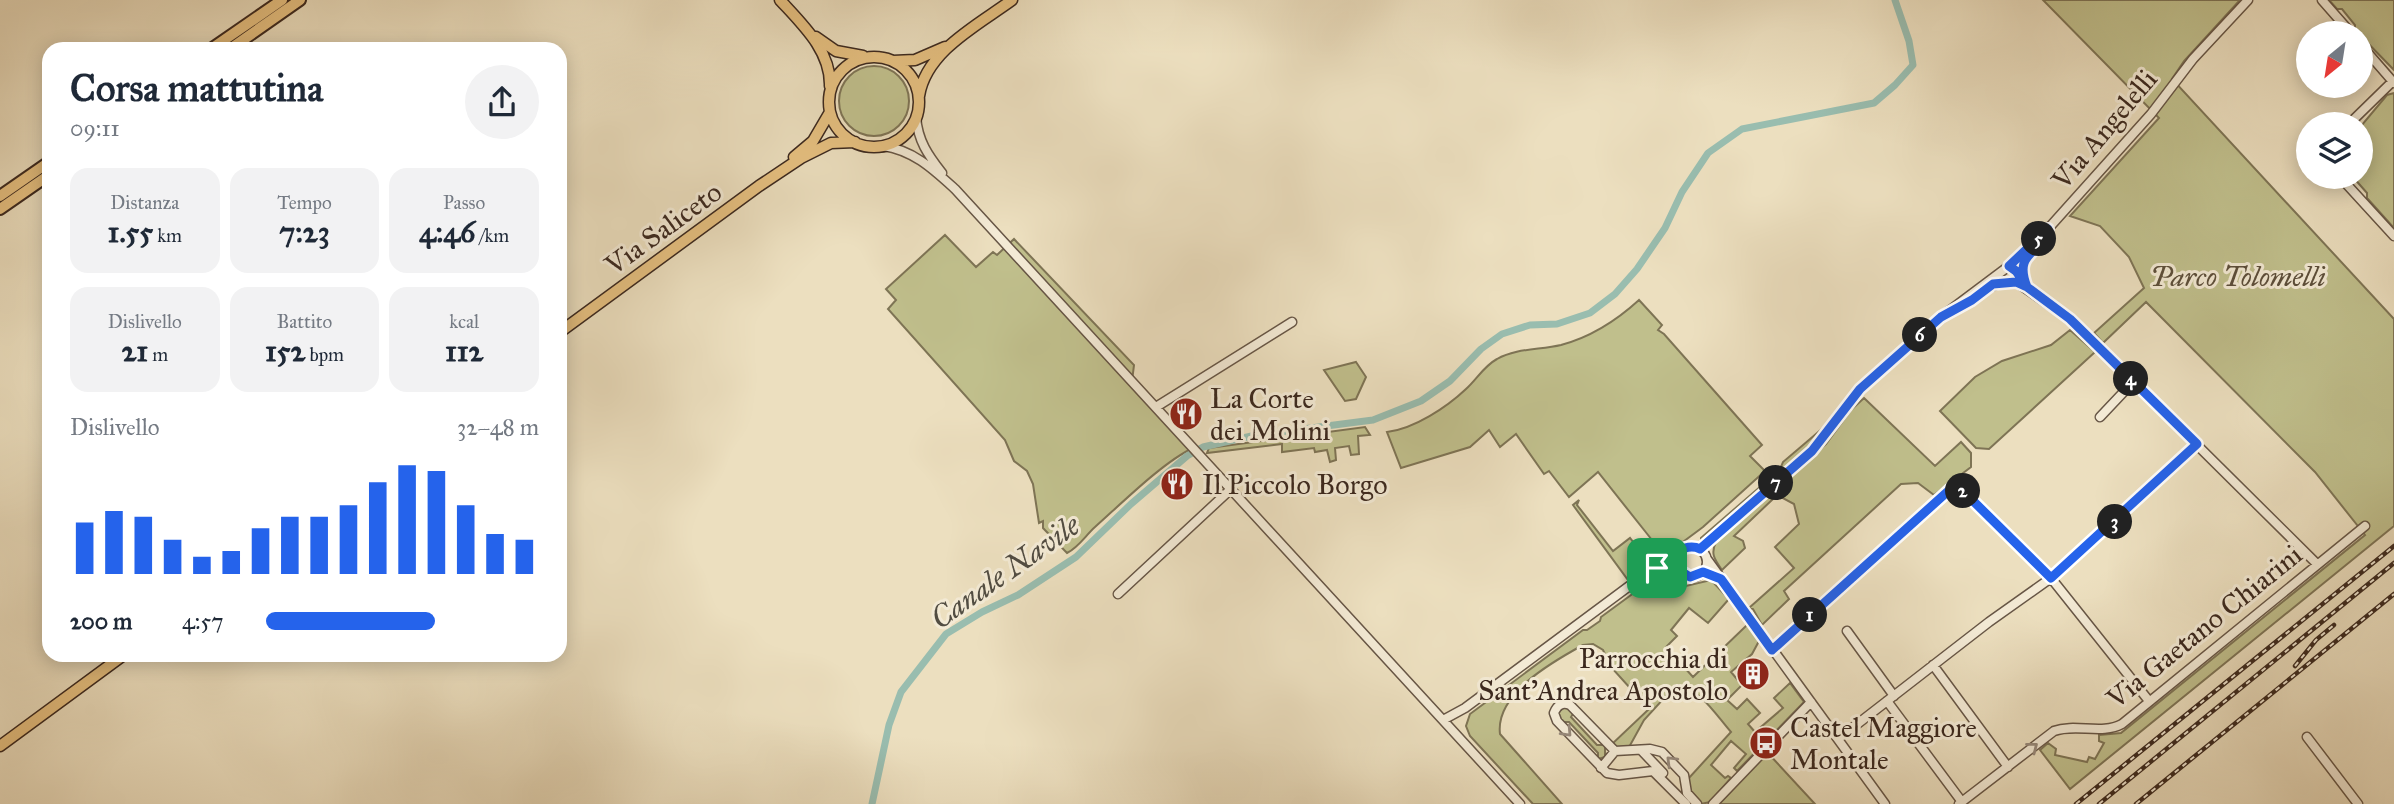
<!DOCTYPE html>
<html lang="it">
<meta charset="utf-8">
<style>
:root{--surface:#fff;--page:#f2f2f3;--text:#1f2937;--muted:#747a83;--accent:#2563eb}
body{margin:0;font-family:"IM FELL Great Primer",serif;background:var(--page);color:var(--text);height:100vh;display:flex;flex-direction:column;font-size:26px;white-space:nowrap}
*{box-sizing:border-box;margin:0}
p{font-size:23px;color:var(--muted)}
.icon{flex:none;width:38px;height:38px;fill:none;stroke:currentColor;stroke-width:2;stroke-linecap:round;stroke-linejoin:round}
.map{position:relative;flex:1;overflow:hidden}
.sheet{position:absolute;left:42px;top:42px;width:525px;height:620px;display:flex;flex-direction:column;background:var(--surface);border-radius:21px;box-shadow:0 4px 18px #0003}
.sheet>*{flex:none}
.needle{width:46px;rotate:210deg}
.tools{position:absolute;left:2296px;top:21px;display:grid;gap:14px}
.tools a{display:grid;place-items:center;width:77px;height:77px;border-radius:50%;background:var(--surface);box-shadow:0 4px 18px #0003;font-size:35px}
.pin{position:absolute;display:grid;place-items:center;width:60px;height:60px;color:#fff;margin:-30px;border-radius:14px;box-shadow:0 4px 10px #0006}
.km{position:absolute;width:35px;height:35px;margin:-18px;border-radius:50%;background:#222;color:#fff;font-size:19px;line-height:35px;text-align:center}
.round{display:grid;place-items:center;flex:none;width:74px;height:74px;border-radius:37px;background:var(--page)}
.overview{display:flex;align-items:center;justify-content:space-between;height:119px;padding:0 28px}
h1{font-size:38px;font-weight:700;line-height:52px}
.figures{display:grid;grid-template-columns:repeat(3,1fr);gap:10px;height:119px;padding:7px 28px}
.figures div{display:grid;align-content:center;border-radius:18px;background:var(--page);text-align:center}
.figures b{font-size:30px;font-weight:700}
.figures small{font-size:19px;font-weight:400}
.figures p{font-size:19px}
.chart{height:196px;padding:14px 28px}
.chart p{display:flex;justify-content:space-between}
.chart svg{width:100%;height:126px;margin-top:7px;stroke:var(--accent);stroke-width:6}
ul{padding:0 28px;list-style:none;font-size:23px}
li{display:grid;grid-template-columns:112px 84px 1fr;align-items:center;height:52px}
li i{height:18px;border-radius:9px;background:var(--accent)}
.map>svg:first-child{display:block}
</style>
<div class="map">
<svg width="2394" height="804" viewBox="0 0 2394 804">
<rect width="100%" height="100%" fill="#ecdfbf"/>
<filter id="stains"><feTurbulence type="fractalNoise" baseFrequency=".00286" numOctaves="4"/><feColorMatrix values="0 0 0 0 .2 0 0 0 0 .09 0 0 0 0 .02 0 0 0 .5 -.17"/></filter>
<radialGradient id="worn" r=".72"><stop offset=".6" stop-color="#630" stop-opacity="0"/><stop offset="1" stop-color="#630" stop-opacity=".3"/></radialGradient>
<!-- green -->
<path fill="#c0bf8c" stroke="#7e7455" stroke-width="2" d="M 2043,0 L 2240,0 L 2184,61 L 2172,79 L 2394,319 L 2394,526 L 2070,789 L 2040,750 L 2048,743 L 2056,749 L 2055,755 L 2087,762 L 2089,757 L 2095,759 L 2104,743 L 2099,741 L 2099,735 L 2121,733 L 2365,535 L 2315,472 L 2146,302 L 2103,343 L 2094,333 L 2144,288 L 2129,257 L 2100,226 L 2070,216 L 2159,118 Z
M 2329,0 L 2394,0 L 2394,70 L 2355,30 L 2355,25 L 2342,9 L 2337,9 Z
M839 101a35 35 0 1 1 70 0a35 35 0 1 1-70 0Z
M 2394,93 L 2394,228 L 2367,198 L 2367,193 L 2353,177 L 2349,177 L 2361,177 L 2361,126 L 2387,95 Z
M 945,235 L 976,267 L 993,252 L 997,255 L 1014,239 L 1134,365 L 1132,381 L 1193,448 C 1163,462 1121,504 1095,527 C 1085,536 1079,547 1067,553 L 1043,528 L 1043,521 L 1039,523 L 1033,484 L 1027,471 L 1014,461 L 1005,440 L 888,309 L 896,300 L 886,289 Z
M 1639,300 L 1662,325 L 1658,330 L 1664,334 L 1762,445 L 1750,456 L 1765,471 L 1703,527 L 1664,556 L 1662,554 L 1657,559 L 1646,545 L 1652,540 L 1598,472 L 1569,497 L 1549,471 L 1544,474 L 1516,434 L 1500,447 L 1489,430 L 1470,447 L 1401,468 L 1387,432 C 1414,429 1447,407 1466,389 C 1477,379 1484,366 1497,359 C 1516,348 1540,350 1561,345 C 1591,337 1616,321 1639,300 Z
M 2070,330 L 2095,352 L 1989,449 L 1976,448 L 1940,411 L 1975,377 L 2002,361 L 2051,345 Z
M 1356,362 L 1366,377 L 1356,399 L 1345,401 L 1324,370 Z
M 1864,398 L 1935,466 L 1961,442 L 1971,453 L 1971,467 L 1934,495 L 1918,483 L 1901,484 L 1784,591 L 1789,599 L 1762,625 L 1753,609 L 1749,608 L 1794,568 L 1775,547 L 1799,524 L 1794,504 L 1781,497 L 1773,499 L 1734,536 L 1743,541 L 1745,548 L 1722,570 C 1715,560 1710,554 1716,542 L 1826,444 L 1851,410 Z
M 1365,427 L 1370,435 L 1358,436 L 1359,454 L 1351,455 L 1349,446 L 1335,448 L 1336,460 L 1330,462 L 1327,450 L 1315,452 L 1314,448 L 1282,452 L 1282,444 L 1207,453 L 1209,448 Z
M 1823,428 C 1818,449 1724,524 1701,544 L 1701,538 L 1769,479 L 1777,476 L 1783,462 Z
M 1579,500 L 1577,505 L 1613,551 L 1630,538 L 1650,564 L 1628,580 L 1573,505 Z
M 1666,575 L 1686,586 L 1711,580 L 1729,599 L 1708,623 L 1689,608 L 1671,630 L 1677,636 L 1666,647 L 1693,677 L 1747,625 L 1759,641 L 1752,654 L 1731,672 L 1742,685 L 1727,700 L 1737,709 L 1747,699 L 1760,713 L 1748,724 L 1755,732 L 1783,708 L 1774,698 L 1790,683 L 1804,702 L 1737,771 L 1734,768 L 1746,754 L 1731,741 L 1711,765 L 1725,778 L 1728,776 L 1731,778 L 1710,802 L 1701,804 L 1692,797 L 1688,779 L 1731,732 C 1715,714 1701,689 1676,685 L 1644,720 L 1628,749 L 1620,749 L 1612,744 L 1649,709 L 1611,667 L 1603,650 L 1593,644 L 1583,645 C 1552,662 1495,694 1500,734 L 1562,804 L 1533,804 L 1470,736 L 1466,726 L 1470,714 L 1583,630 L 1587,630 L 1600,621 L 1601,617 L 1657,576 Z
M 1563,708 L 1569,708 L 1574,712 L 1571,717 L 1597,745 L 1605,745 L 1605,757 L 1598,759 L 1598,753 L 1569,722 L 1561,722 L 1558,713 Z
M 1767,752 L 1815,804 L 1719,804 Z"/>
<g fill="none" stroke-linecap="round" stroke-linejoin="round">
<!-- canal -->
<path stroke="#99bdaf" stroke-width="7" d="M 872,804 L 889,725 L 901,692 L 946,634 L 982,612 L 1018,595 L 1076,557 L 1131,504 L 1187,456 L 1203,447 L 1256,435 L 1373,420 L 1421,401 L 1450,381 L 1481,349 L 1502,334 L 1530,325 L 1557,324 L 1590,313 L 1615,294 L 1637,269 L 1665,228 L 1682,192 L 1708,153 L 1742,129 L 1874,103 L 1895,85 L 1913,65 L 1909,41 L 1895,0"/>
<defs>
<path id="minor" d="M 2322,0 L 2351,33
M 2361,45 L 2394,83
M 916,117 C 918,141 928,155 942,173
M 2349,124 L 2393,81
M 883,146 C 913,150 933,169 955,189 L 1520,804
M 2340,177 L 2394,236
M 2025,281 L 2022,268 L 2030,253
M 1986,289 L 2003,282 L 2016,282 L 2070,319 L 2317,564
M 1156,407 L 1292,322
M 2100,417 L 2134,381
M1677 562a15 15 0 1 1 30 0a15 15 0 1 1-30 0Z
M 1700,549 L 1812,451 L 1850,401 L 1871,379 L 1941,317 L 2009,266 L 2038,240 L 2151,114 L 2193,59 L 2248,0
M 1707,559 L 1885,804
M 1658,568 L 1679,570
M 1118,594 L 1231,489
M 1847,631 L 1894,696
M 1772,650 L 1956,484 L 2051,578 L 2149,701
M 1933,665 L 2008,767
M 1887,701 L 1962,802
M 1443,720 L 1465,708 L 1671,555 L 1681,551
M 2307,737 L 2358,804
M 1838,739 L 1989,622 L 2051,578 L 2197,444
M 1641,750 L 1663,773
M 1601,768 L 1615,751
M 1686,804 L 1653,771 L 1619,775 L 1607,773 L 1557,721 L 1554,713 C 1557,705 1562,702 1570,705 L 1615,751 L 1650,749 L 1662,752 L 1684,775 L 1687,793 L 1697,804
M 1713,804 L 1811,702
M 1959,804 L 2054,731 C 2075,723 2102,735 2122,724 L 2365,526"/>
<path id="major" d="M 780,0 C 803,25 831,51 830,86
M 816,37 L 836,51 L 863,56
M829 102a45 45 0 1 1 90 0a45 45 0 1 1-90 0Z
M 893,61 L 915,60 L 945,47
M 919,96 C 926,51 978,25 1012,0
M 794,157 L 813,141 L 830,112
M 560,332 L 759,186 L 801,158 L 831,143 L 855,142
M 0,746 L 125,654"/>
<path id="highway" d="M 211,49 L 282,0
M 230,49 L 300,0
M 0,196 L 49,162
M 0,209 L 49,175"/>
</defs>
<!-- minor casing -->
<use href="#minor" stroke="#675646" stroke-width="11"/>
<!-- major casing -->
<use href="#major" stroke="#3b281e" stroke-width="13"/>
<!-- highway casing -->
<use href="#highway" stroke="#3b281e" stroke-width="14"/>
<!-- minor -->
<use href="#minor" stroke="#f3ead5" stroke-width="8"/>
<!-- major -->
<use href="#major" stroke="#e6c080" stroke-width="10"/>
<!-- highway -->
<use href="#highway" stroke="#e6c080" stroke-width="10"/>
<defs>
<path id="rail" d="M 2295,666 L 2316,640 L 2334,625
M 2076,804 L 2394,546
M 2099,804 L 2394,563
M 2136,804 L 2394,594"/>
</defs>
<!-- rail casing -->
<use href="#rail" stroke="#3b281e" stroke-width="4.5"/>
<!-- rail -->
<use href="#rail" stroke="#f3ead5" stroke-width="2" stroke-dasharray="5" stroke-linecap="butt"/>
</g>
<!-- one-way arrows -->
<defs><path id="oneway-chevron" d="M-2-3.5L2.5 0L-2 3.5" fill="none" stroke-width="1.6" stroke-linecap="round" stroke-linejoin="round" transform="scale(1.75)"/></defs>
<g stroke="#97897a">
<use href="#oneway-chevron" transform="translate(1567 732) rotate(47)"/>
<use href="#oneway-chevron" transform="translate(2033 747) rotate(-38)"/>
<use href="#oneway-chevron" transform="translate(1671 761) rotate(-135)"/>
</g>
<g fill="none" stroke-linecap="round" stroke-linejoin="round">
<defs>
<path id="route" d="M 1657,568 L 1679,570 L 1690,577 L 1703,572 L 1721,579 L 1772,650 L 1956,484 L 2051,578 L 2197,444 L 2070,319 L 2027,287 L 2016,271 L 2009,266 L 2048,229 C 2040,256 2013,251 2027,287 L 2016,282 L 1993,284 L 1972,300 L 1941,317 L 1860,389 L 1812,451 L 1700,549 C 1686,542 1667,556 1657,568"/>
</defs>
<!-- route casing -->
<use href="#route" stroke="#fff" stroke-width="14"/>
<!-- route -->
<use href="#route" stroke="#2563eb" stroke-width="9"/>
</g>
<!-- icons -->
<defs>
<symbol id="restaurant-disc" viewBox="-11 -11 22 22"><circle r="9.5" fill="#8f2418" stroke="#f3ead5"/><path d="M-5-6h1v4h1v-4h1v4h1v-4h1v5L-1.5 .5V6h-2V.5L-5-1ZM5-6V6H3V1.5H1.5Q1.5-4 5-6Z" fill="#fff"/></symbol>
<symbol id="building-disc" viewBox="-11 -11 22 22"><circle r="9.5" fill="#8f2418" stroke="#f3ead5"/><path d="M-4-6H4V6H1V3H-1V6H-4ZM-2.5-4.3h1.7v1.8h-1.7ZM.8-4.3h1.7v1.8H.8ZM-2.5-1h1.7V.8h-1.7ZM.8-1h1.7V.8H.8Z" fill="#fff"/></symbol>
<symbol id="bus-disc" viewBox="-11 -11 22 22"><circle r="9.5" fill="#8f2418" stroke="#f3ead5"/><path d="M-5-6H5V4H4V6H2V4H-2V6H-4V4H-5ZM-3.5-4V0h7V-4ZM-3.5 1.2v1.5H-2V1.2ZM2 1.2v1.5H3.5V1.2Z" fill="#fff"/></symbol>
</defs>
<g fill-rule="evenodd">
<use href="#restaurant-disc" x="1167" y="395" width="38" height="38"/>
<use href="#restaurant-disc" x="1158" y="465" width="38" height="38"/>
<use href="#building-disc" x="1734" y="655" width="38" height="38"/>
<use href="#bus-disc" x="1747" y="724" width="38" height="38"/>
</g>
<g text-anchor="middle" stroke-width="6" stroke-linejoin="round" paint-order="stroke">
<!-- street labels -->
<g font-size="28" fill="#3b281e" stroke="#f3ead5">
<text transform="translate(2104 129) rotate(-50)" y="10">Via Angelelli</text>
<text transform="translate(663 228) rotate(-36)" y="10">Via Saliceto</text>
<text transform="translate(2204 626) rotate(-39)" y="10">Via Gaetano Chiarini</text>
</g>
<!-- park labels -->
<g font-size="28" font-style="italic" fill="#5c4e3a" stroke="#f3ead5">
<text x="2238" y="286">Parco Tolomelli</text>
</g>
<!-- poi labels -->
<g font-size="28" fill="#3b281e" stroke="#f3ead5" text-anchor="start">
<text x="1210" y="408">La Corte<tspan x="1210" dy="32">dei Molini</tspan></text>
<text x="1202" y="494">Il Piccolo Borgo</text>
<text x="1728" y="668" text-anchor="end">Parrocchia di<tspan x="1728" dy="32">Sant'Andrea Apostolo</tspan></text>
<text x="1790" y="737">Castel Maggiore<tspan x="1790" dy="32">Montale</tspan></text>
</g>
<!-- water labels -->
<g font-size="30" font-style="italic" fill="#524d42" stroke="#f3ead5">
<text transform="translate(1005 572) rotate(-35)" y="10">Canale Navile</text>
</g>
</g>
<rect width="100%" height="100%" filter="url(#stains)"/>
<rect width="100%" height="100%" fill="url(#worn)"/>
</svg>
<div class="tools">
<a><svg class="needle" viewBox="-14 -14 28 28"><path d="M0-13l5 13h-10z" fill="#e53935"/><path d="M0 13l5-13h-10z" fill="#747a83"/></svg></a>
<a><svg class="icon" aria-label="layers" viewBox="0 0 24 24"><path d="M12 4l9 5-9 5-9-5zM3 14l9 5 9-5"/></svg></a>
</div>
<div class="pin" style="left:1657px;top:568px;background:#1e9e55"><svg class="icon" aria-label="arrive" viewBox="0 0 24 24"><path d="M6 21V4h12l-3 4 3 4H6"/></svg></div>
<b class="km" style="left:1810px;top:615px">1</b>
<b class="km" style="left:1963px;top:491px">2</b>
<b class="km" style="left:2115px;top:522px">3</b>
<b class="km" style="left:2131px;top:379px">4</b>
<b class="km" style="left:2039px;top:239px">5</b>
<b class="km" style="left:1920px;top:335px">6</b>
<b class="km" style="left:1776px;top:483px">7</b>
<section class="sheet">
<div class="overview"><div><h1>Corsa mattutina</h1><p>09:11</p></div><a class="round"><svg class="icon" aria-label="share" viewBox="0 0 24 24"><path d="M12 15V3M7 8l5-5 5 5M5 13v7h14v-7"/></svg></a></div>
<div class="figures">
<div><p>Distanza</p><b>1.55<small> km</small></b></div>
<div><p>Tempo</p><b>7:23</b></div>
<div><p>Passo</p><b>4:46<small> /km</small></b></div>
</div>
<div class="figures">
<div><p>Dislivello</p><b>21<small> m</small></b></div>
<div><p>Battito</p><b>152<small> bpm</small></b></div>
<div><p>kcal</p><b>112</b></div>
</div>
<div class="chart"><p><span>Dislivello</span>32–48 m</p>
<svg viewBox="0 0 160 44" preserveAspectRatio="none"><path d="M5 44V26M15 44V22M25 44V24M35 44V32M45 44V38M55 44V36M65 44V28M75 44V24M85 44V24M95 44V20M105 44V12M115 44V6M125 44V8M135 44V20M145 44V30M155 44V32"/></svg>
</div>
<ul>
<li><b>200 m</b>4:57<i style="width:62%"></i></li>
</ul>
</section>
</div>
